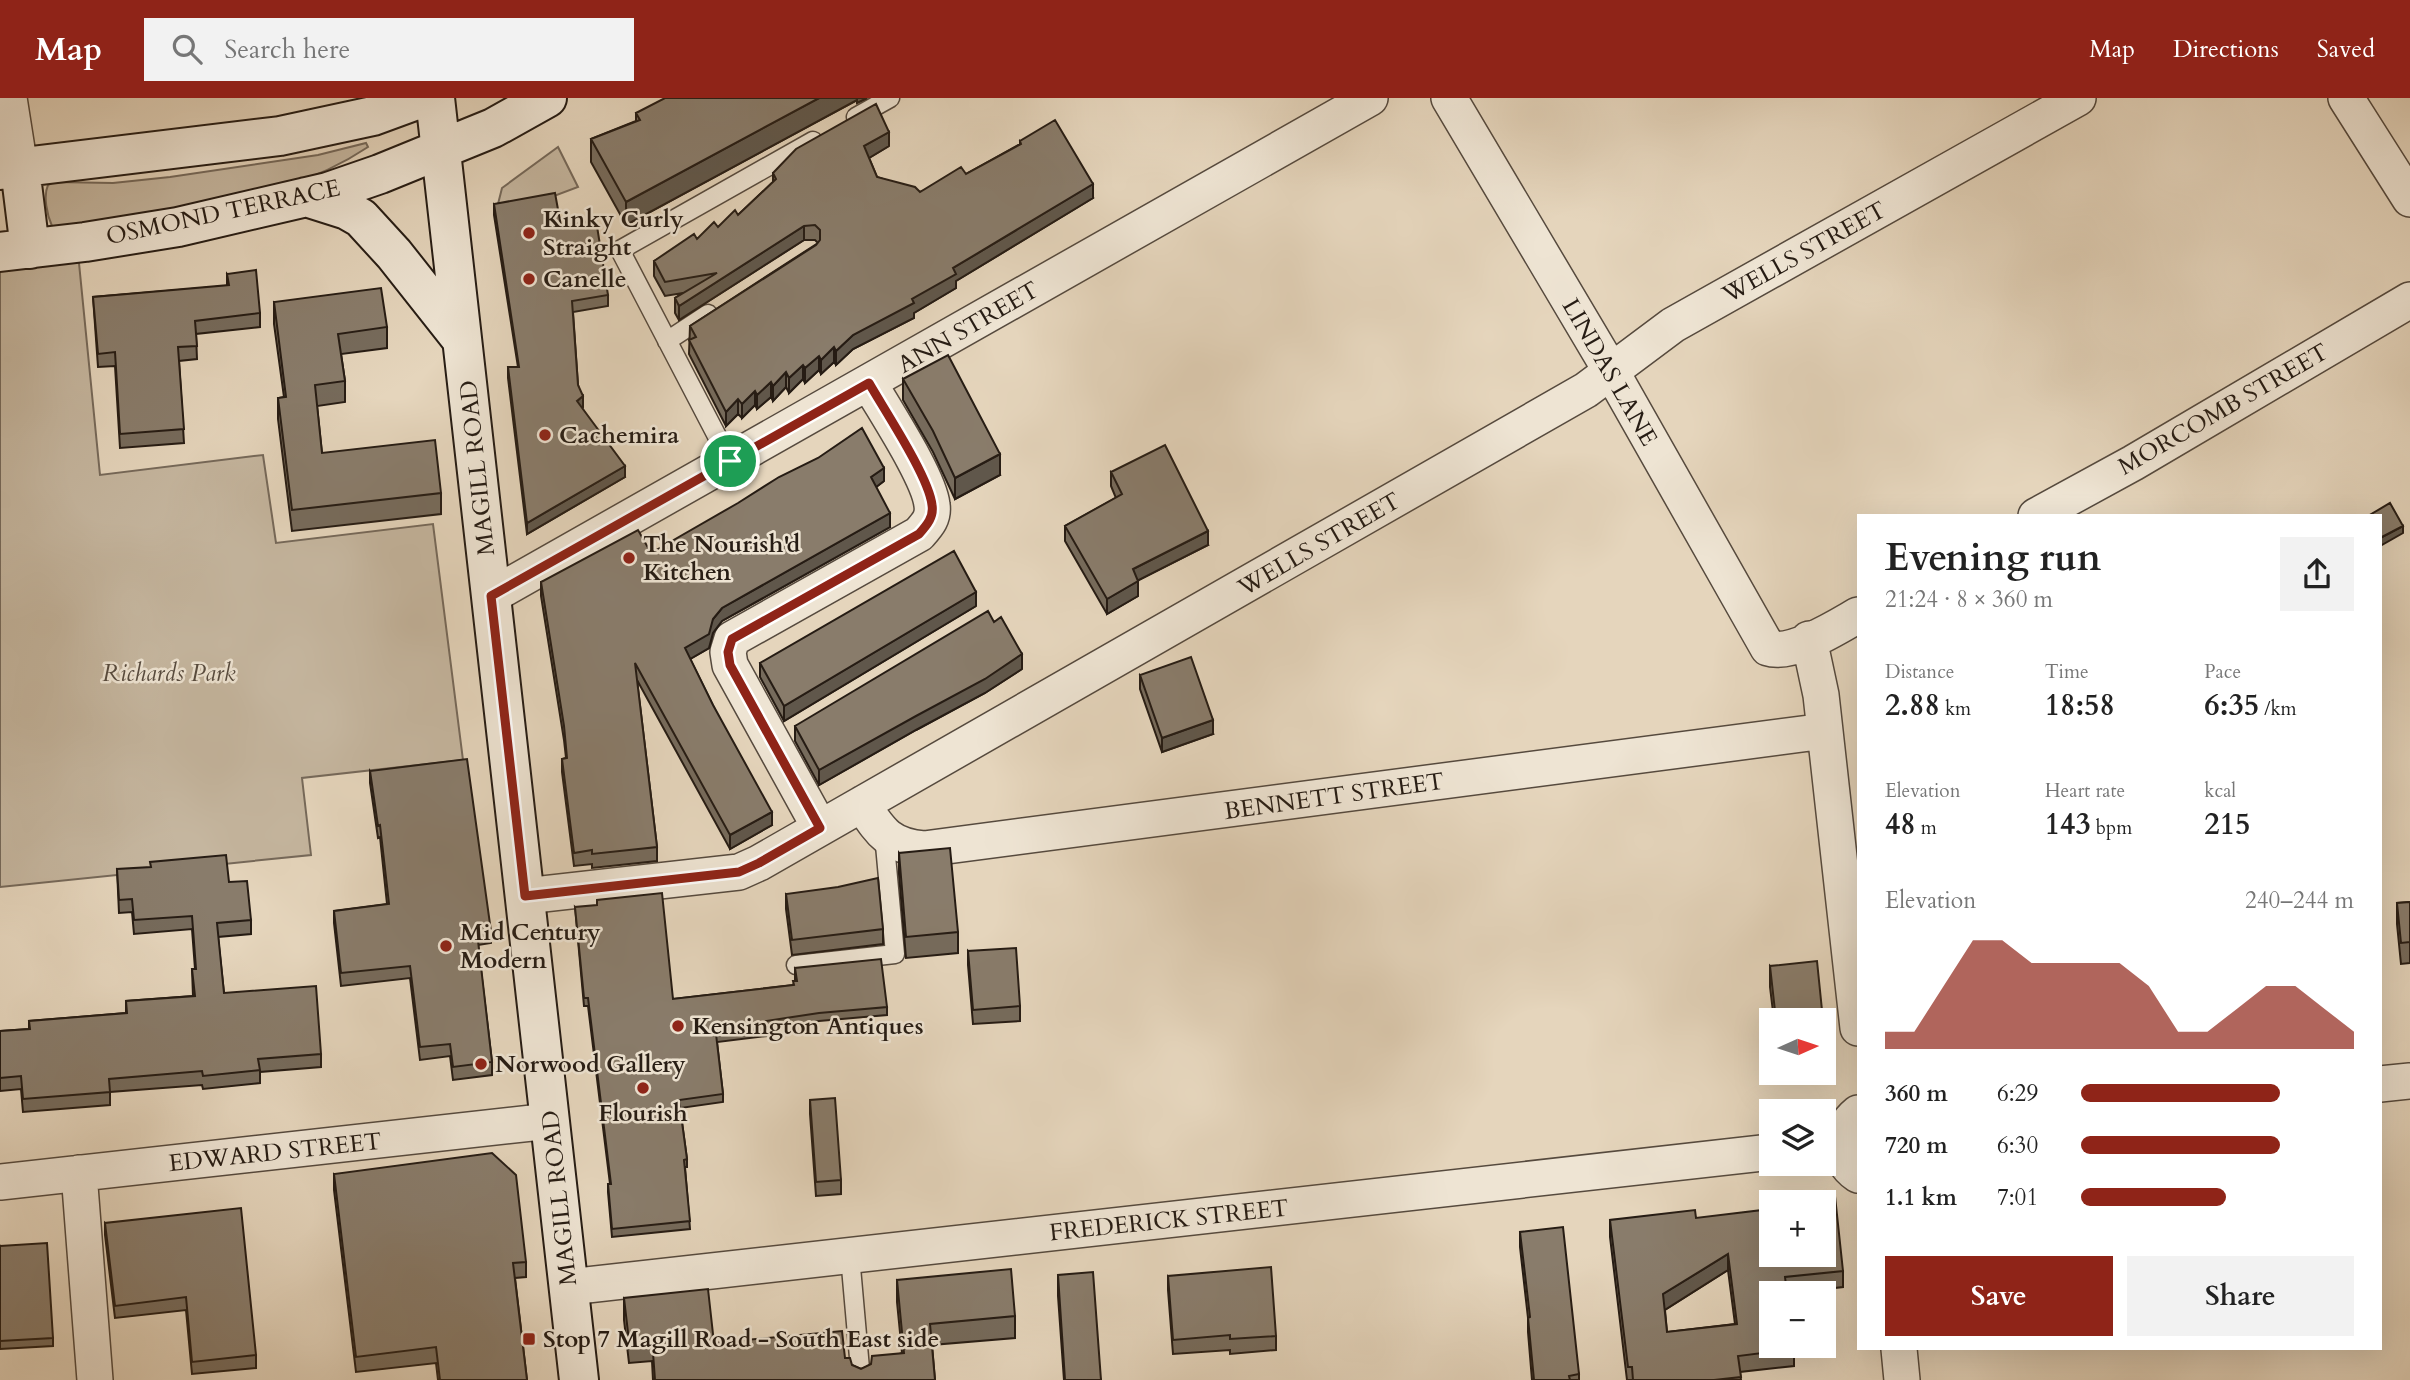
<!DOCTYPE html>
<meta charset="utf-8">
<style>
:root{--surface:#fff;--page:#f2f2f2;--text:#222;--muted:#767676;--accent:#8f2418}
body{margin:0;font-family:Cardo,serif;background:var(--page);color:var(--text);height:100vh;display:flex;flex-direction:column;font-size:26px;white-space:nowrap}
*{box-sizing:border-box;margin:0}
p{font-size:23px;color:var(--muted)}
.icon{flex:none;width:38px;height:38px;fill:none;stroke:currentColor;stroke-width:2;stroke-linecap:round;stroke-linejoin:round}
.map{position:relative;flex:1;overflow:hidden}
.side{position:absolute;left:1857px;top:416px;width:525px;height:836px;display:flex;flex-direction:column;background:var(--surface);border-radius:0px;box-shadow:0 7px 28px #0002}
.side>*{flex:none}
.needle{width:46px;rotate:87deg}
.controls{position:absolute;left:1759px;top:910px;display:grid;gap:14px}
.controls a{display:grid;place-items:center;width:77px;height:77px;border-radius:0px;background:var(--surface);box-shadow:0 7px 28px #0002;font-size:35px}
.pin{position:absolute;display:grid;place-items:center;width:60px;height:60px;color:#fff;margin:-30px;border:4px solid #fff;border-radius:50%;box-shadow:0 2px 7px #0007}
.round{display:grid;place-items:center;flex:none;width:74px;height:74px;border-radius:0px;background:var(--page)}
.summary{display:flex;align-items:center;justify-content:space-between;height:119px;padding:0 28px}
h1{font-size:38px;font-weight:800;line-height:52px}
.metrics{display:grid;grid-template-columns:repeat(3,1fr);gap:10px;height:119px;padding:7px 28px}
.metrics div{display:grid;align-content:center}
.metrics b{font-size:30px;font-weight:800}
.metrics small{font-size:19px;font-weight:400}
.metrics p{font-size:19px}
.chart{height:196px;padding:14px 28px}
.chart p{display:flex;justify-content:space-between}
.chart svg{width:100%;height:126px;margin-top:7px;fill:var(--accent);opacity:.7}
.action{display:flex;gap:14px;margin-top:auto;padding:14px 28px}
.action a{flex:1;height:80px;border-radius:0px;background:var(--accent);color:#fff;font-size:28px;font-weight:800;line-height:80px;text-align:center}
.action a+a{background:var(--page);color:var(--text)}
ul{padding:0 28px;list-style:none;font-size:23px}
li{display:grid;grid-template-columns:112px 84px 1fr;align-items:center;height:52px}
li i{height:18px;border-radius:9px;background:var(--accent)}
header{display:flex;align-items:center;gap:42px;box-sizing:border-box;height:98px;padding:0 35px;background:var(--accent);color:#fff}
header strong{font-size:33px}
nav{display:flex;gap:38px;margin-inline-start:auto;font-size:24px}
.search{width:490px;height:63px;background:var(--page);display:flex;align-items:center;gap:18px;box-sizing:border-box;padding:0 24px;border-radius:0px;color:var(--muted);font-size:26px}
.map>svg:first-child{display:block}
</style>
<header>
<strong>Map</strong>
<div class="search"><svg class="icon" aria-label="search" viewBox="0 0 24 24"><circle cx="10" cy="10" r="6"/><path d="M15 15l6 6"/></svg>Search here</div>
<nav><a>Map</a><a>Directions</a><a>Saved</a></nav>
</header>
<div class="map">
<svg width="2410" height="1282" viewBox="0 0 2410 1282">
<rect width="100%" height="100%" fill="#e5d5bc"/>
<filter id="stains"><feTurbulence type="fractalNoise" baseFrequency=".00286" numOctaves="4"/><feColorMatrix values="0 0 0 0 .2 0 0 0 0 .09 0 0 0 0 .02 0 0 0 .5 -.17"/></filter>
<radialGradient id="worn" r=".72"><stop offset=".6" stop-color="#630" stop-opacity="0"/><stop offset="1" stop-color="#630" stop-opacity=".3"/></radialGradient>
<!-- green -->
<path fill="#c5b69f" stroke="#76695a" stroke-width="2" d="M 366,45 L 368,49 C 308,89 254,97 185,109 C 142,116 99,123 57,130 L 52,128 C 47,117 43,98 48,87 L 54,84 L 113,85 L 170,79 L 318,57 Z
M 558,49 L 578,89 L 530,107 L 496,114 L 502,90 Z
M 77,145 L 100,377 L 263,357 L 276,445 L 433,426 L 463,662 L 302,680 L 311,757 L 0,789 L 0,154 Z"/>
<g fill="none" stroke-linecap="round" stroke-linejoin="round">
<defs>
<path id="lane" d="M 856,19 L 890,0
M 667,243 L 708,216
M 730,363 L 620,152 L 813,43
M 796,867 L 895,856 L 884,736
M 850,1158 L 861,1282"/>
<path id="street" d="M 9,0 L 20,70
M 1449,0 L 1611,273 L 1768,550 C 1792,558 1837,529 1858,517
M 2346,0 L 2410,101
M 2036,418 L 2133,365 L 2410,202
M 491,498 L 1370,0
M 1809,541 L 1821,597 L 1858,930
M 862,706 C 880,733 888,748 924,751 L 1825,633
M 820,730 L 730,567 L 728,554 L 732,541 L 919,436 C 927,427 934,420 932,407 C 929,379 885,313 869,285
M 525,798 L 739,774 L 759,765 L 1586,292 L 1673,227 L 2078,0
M 2380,986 L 2410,983
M 1858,1015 C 1837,1032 1834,1061 1858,1077
M 79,1075 L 95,1282
M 0,1084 L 550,1023
M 569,1189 L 1771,1054
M 1899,1251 L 1902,1282"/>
<path id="secondary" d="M 435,0 L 579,1282
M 20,70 L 30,151
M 0,72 L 280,38 L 373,18 L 422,0
M 306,99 L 347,112 L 361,120 L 394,156 L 462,242
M 0,154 L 85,144 L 178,129 L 328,94 L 380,76 L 493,30 L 547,0"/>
</defs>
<!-- lane casing -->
<use href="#lane" stroke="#564a3e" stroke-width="21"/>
<!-- street casing -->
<use href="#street" stroke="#564a3e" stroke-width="38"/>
<!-- secondary casing -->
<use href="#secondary" stroke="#261c14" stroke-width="42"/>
<!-- lane -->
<use href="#lane" stroke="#eee4d3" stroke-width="18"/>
<!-- street -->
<use href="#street" stroke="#eee4d3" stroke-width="35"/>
<!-- secondary -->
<use href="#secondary" stroke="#eee4d3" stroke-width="38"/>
</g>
<!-- wall -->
<path fill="#766b5c" stroke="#261c14" stroke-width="2" fill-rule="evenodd" d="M 867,0 L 857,5 L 857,2 L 626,127 L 591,64 L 591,41 L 636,23 L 636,15 Z
M 1020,43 L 1093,100 L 956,183 L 956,190 L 914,215 L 914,220 L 853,251 L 836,267 L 834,264 L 821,276 L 819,272 L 805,285 L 803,281 L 789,295 L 786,289 L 773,303 L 771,299 L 757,311 L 755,307 L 742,320 L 738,316 L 726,328 L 689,256 L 690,228 L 818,145 L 815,142 L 804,142 L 679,222 L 675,215 L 675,200 L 683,195 L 665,198 L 654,178 L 654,163 L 697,141 L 738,117 L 773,84 L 773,75 L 889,48 L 869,60 L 877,79 L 920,94 L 966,76 L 1020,46 Z
M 494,106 L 561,128 L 608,197 L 608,208 L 573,214 L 578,287 L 583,309 L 582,310 L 625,379 L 527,436 L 508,280 L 508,269 L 518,269 L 494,117 Z
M 227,176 L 260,215 L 260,229 L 196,236 L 197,261 L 179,263 L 184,345 L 120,350 L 115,268 L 98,269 L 93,199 L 227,188 Z
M 274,204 L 387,229 L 387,250 L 341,256 L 345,283 L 345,304 L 317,308 L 322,355 L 441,395 L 441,416 L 292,433 L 278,321 L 278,300 L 284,299 L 274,226 Z
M 903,281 L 1000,377 L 955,401 L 933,354 L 903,302 Z
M 1111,374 L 1208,447 L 1138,482 L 1138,498 L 1107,516 L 1065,443 L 1065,428 L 1116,400 L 1111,388 Z
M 884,383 L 876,389 L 890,429 L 722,523 L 713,535 L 709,550 L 690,561 L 772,727 L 730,751 L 637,582 L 657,749 L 657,763 L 592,770 L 592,766 L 574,768 L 562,674 L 562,661 L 566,660 L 564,642 L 541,498 L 541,484 L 651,455 Z
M 976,508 L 784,623 L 760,579 L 760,565 Z
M 1022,571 L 985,595 L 916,632 L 819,687 L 795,643 L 795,628 Z
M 1140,577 L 1213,636 L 1162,654 L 1140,591 Z
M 370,673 L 491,833 L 491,845 L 478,847 L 492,964 L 492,977 L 453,982 L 450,958 L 420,962 L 410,880 L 341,888 L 334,825 L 334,813 L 387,806 L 380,739 L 378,740 L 370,685 Z
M 899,755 L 958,834 L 958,855 L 906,860 L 899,776 Z
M 117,771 L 229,784 L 251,822 L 251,836 L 218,839 L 224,895 L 321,956 L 321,969 L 260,974 L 260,985 L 203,991 L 202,987 L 110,994 L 110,1007 L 23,1014 L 21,991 L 0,993 L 0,933 L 29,931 L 29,923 L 126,915 L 126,903 L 193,898 L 192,871 L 195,871 L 192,831 L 134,836 L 132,814 L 119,815 Z
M 786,796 L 883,831 L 883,846 L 792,857 L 786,811 Z
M 2410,804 L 2410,865 L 2401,866 L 2397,826 L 2397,805 Z
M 575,809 L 673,901 L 793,887 L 795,883 L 795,870 L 887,909 L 887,917 L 819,923 L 767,930 L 767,938 L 717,944 L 723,996 L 723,1004 L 680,1010 L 687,1061 L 687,1069 L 685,1069 L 690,1131 L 612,1139 L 608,1094 L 608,1086 L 610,1086 L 588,908 L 584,908 Z
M 968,853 L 1020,908 L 1020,923 L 973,926 L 968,867 Z
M 1770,868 L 1823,922 L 1774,922 L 1770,889 Z
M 1824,924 L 1827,956 L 1827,978 L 1781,983 L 1780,975 L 1824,975 Z
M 810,1002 L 841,1082 L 841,1096 L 816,1098 L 810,1016 Z
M 334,1076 L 526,1164 L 526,1179 L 515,1180 L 527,1282 L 438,1282 L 436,1265 L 356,1274 L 334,1092 Z
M 1696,1120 L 1843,1173 L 1843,1189 L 1791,1195 L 1771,1195 L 1794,1248 L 1794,1268 L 1740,1274 L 1741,1282 L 1627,1282 L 1610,1139 L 1610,1122 ZM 1728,1172 L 1735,1226 L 1667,1234 L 1665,1212 Z
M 105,1125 L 256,1257 L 256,1270 L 192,1276 L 186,1212 L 115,1220 L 105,1137 Z
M 1520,1134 L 1579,1276 L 1579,1282 L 1532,1282 L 1528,1234 L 1528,1220 L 1520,1149 Z
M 0,1148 L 53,1240 L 53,1248 L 0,1251 Z
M 1058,1177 L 1101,1282 L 1064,1282 L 1058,1198 Z
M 1168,1178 L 1276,1238 L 1276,1252 L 1230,1256 L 1230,1252 L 1173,1256 L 1168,1192 Z
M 897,1182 L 1015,1218 L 1015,1240 L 932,1247 L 935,1282 L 653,1282 L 652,1263 L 629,1265 L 624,1222 L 624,1200 L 714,1245 L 845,1260 L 852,1267 L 861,1271 L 902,1255 L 897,1204 Z"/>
<!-- shaded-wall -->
<path fill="#60574b" stroke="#261c14" stroke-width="2" d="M 819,0 L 867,0 L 857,5 L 857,2 L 626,127 L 626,104 Z
M 889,34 L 889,48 L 864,63 L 864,48 Z
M 1093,86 L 1093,100 L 956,183 L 956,190 L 914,215 L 914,220 L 853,251 L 836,267 L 836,253 L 853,237 L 912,201 L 953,170 Z
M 804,128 L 804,142 L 679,222 L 679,208 Z
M 834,249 L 834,264 L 821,276 L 821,262 Z
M 819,258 L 819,272 L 805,285 L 805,270 Z
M 803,267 L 803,281 L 789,295 L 789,280 Z
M 786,274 L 786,289 L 773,303 L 773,288 Z
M 771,284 L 771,299 L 757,311 L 757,297 Z
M 755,293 L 755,307 L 742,320 L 742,306 Z
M 583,298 L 583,309 L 577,314 L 577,303 Z
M 738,301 L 738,316 L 726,328 L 726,314 Z
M 1000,356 L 1000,377 L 955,401 L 955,380 Z
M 625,368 L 625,379 L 527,436 L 527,425 Z
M 884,370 L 884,383 L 871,393 L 871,379 Z
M 890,415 L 890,429 L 722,523 L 713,535 L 709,550 L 685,564 L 685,550 L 713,521 L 722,510 Z
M 2403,428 L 2403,435 L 2380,448 L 2380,440 Z
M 1208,433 L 1208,447 L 1133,485 L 1133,471 Z
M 1138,483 L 1138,498 L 1107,516 L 1107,501 Z
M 976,494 L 976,508 L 784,623 L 784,608 Z
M 1022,556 L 1022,571 L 985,595 L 916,632 L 819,687 L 819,672 Z
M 1213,622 L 1213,636 L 1162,654 L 1162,640 Z
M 772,714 L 772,727 L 730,751 L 730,737 Z
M 1728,1156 L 1728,1172 L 1663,1213 L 1663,1196 Z"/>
<!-- building -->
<path fill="#897c6b" stroke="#261c14" stroke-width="2" fill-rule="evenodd" d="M 665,0 L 819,0 L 626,104 L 591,41 L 640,22 L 636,15 Z
M 876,6 L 889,34 L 864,48 L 877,79 L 915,89 L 920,94 L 961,69 L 966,76 L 1021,46 L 1020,43 L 1055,22 L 1093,86 L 953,170 L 956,176 L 912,201 L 914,205 L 853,237 L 836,253 L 834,249 L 821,262 L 819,258 L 805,270 L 803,267 L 789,280 L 786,274 L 773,288 L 771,284 L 757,297 L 755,293 L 742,306 L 738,301 L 726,314 L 689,242 L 696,239 L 690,228 L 816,147 L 820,142 L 820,132 L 815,127 L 804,128 L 679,208 L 675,200 L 717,175 L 665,184 L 654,163 L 694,136 L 697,141 L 714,124 L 718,129 L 735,112 L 738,117 L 776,81 L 773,75 L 796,51 Z
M 555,95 L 561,128 L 596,122 L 608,197 L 572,203 L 578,287 L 583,298 L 577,303 L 625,368 L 527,425 L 508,269 L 519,269 L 494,106 Z
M 256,172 L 260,215 L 195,223 L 197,248 L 178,249 L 184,331 L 120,336 L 115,254 L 98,256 L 93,199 L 229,187 L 227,176 Z
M 381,190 L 387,229 L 338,236 L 345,283 L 315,287 L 322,355 L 435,342 L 441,395 L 292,412 L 278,300 L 286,299 L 274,204 Z
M 948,257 L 1000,356 L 955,380 L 933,333 L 903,281 Z
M 862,330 L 884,370 L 871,379 L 890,415 L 722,510 L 713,521 L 709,536 L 685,550 L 713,607 L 772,714 L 730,737 L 635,565 L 657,749 L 592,756 L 592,752 L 574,755 L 562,661 L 567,660 L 564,628 L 541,484 L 638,432 L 651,455 L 738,405 L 779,379 L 818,360 Z
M 1165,347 L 1208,433 L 1133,471 L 1138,483 L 1107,501 L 1065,428 L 1122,396 L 1111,374 Z
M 2390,405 L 2403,428 L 2380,440 L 2380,418 L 2368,418 Z
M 954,453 L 976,494 L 784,608 L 760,565 Z
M 988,513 L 994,524 L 1001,519 L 1022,556 L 985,581 L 916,618 L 819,672 L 795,628 Z
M 1191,559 L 1213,622 L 1162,640 L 1140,577 Z
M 467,661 L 491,833 L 477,834 L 492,964 L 453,969 L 450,946 L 420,949 L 410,868 L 341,875 L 334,813 L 389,806 L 380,727 L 378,728 L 370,673 Z
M 950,750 L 958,834 L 906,839 L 899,755 Z
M 226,757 L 229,784 L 247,783 L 251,822 L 217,825 L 224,895 L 316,888 L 321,956 L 258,961 L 260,972 L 203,978 L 202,973 L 109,981 L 110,994 L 23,1001 L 21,978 L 0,980 L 0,933 L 30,931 L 29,923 L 127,915 L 126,903 L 195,898 L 192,871 L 196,871 L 192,818 L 134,822 L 132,801 L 119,802 L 117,771 L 151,769 L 150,764 Z
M 878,780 L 883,831 L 792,842 L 786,796 L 838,789 Z
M 662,795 L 673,901 L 794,887 L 793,883 L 797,883 L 795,870 L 881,861 L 887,909 L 819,915 L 766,923 L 767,930 L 716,936 L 723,996 L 679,1002 L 687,1061 L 684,1062 L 690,1123 L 612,1131 L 608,1086 L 611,1086 L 588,900 L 584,900 L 575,809 L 597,807 L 597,802 Z
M 2410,804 L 2410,844 L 2401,845 L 2397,805 Z
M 1016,850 L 1020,908 L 973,912 L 968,853 Z
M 1817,863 L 1823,922 L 1776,922 L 1770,868 Z
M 1824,924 L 1827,956 L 1824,957 Z
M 835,1000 L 841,1082 L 816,1084 L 810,1002 Z
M 492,1055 L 516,1077 L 526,1164 L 513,1165 L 527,1282 L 440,1282 L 436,1249 L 356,1259 L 334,1076 Z
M 1835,1098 L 1843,1173 L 1785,1179 L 1787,1195 L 1771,1195 L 1771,1248 L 1794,1248 L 1794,1251 L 1738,1258 L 1741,1279 L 1714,1282 L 1633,1282 L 1632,1269 L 1628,1269 L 1610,1122 L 1695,1112 L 1696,1120 L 1771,1111 L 1771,1157 L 1824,1157 L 1824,1104 L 1811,1104 L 1811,1101 ZM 1728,1156 L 1737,1226 L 1667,1234 L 1663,1196 Z
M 241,1110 L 256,1257 L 192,1264 L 186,1199 L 115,1208 L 105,1125 Z
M 1563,1129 L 1579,1276 L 1569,1278 L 1570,1282 L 1534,1282 L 1528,1220 L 1530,1219 L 1520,1134 Z
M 47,1145 L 53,1240 L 0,1243 L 0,1148 Z
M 1271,1169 L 1276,1238 L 1230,1241 L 1230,1237 L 1173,1242 L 1168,1178 Z
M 1011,1171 L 1015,1218 L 930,1226 L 935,1282 L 655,1282 L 652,1241 L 629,1243 L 624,1200 L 708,1191 L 714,1245 L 842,1233 L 845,1260 L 850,1260 L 852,1267 L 861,1271 L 871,1266 L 872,1258 L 904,1255 L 897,1182 Z
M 1093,1174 L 1101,1282 L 1065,1282 L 1058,1177 Z"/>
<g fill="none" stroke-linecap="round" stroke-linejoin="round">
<defs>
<path id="route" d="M 869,285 C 885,313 929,379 932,407 C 934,419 927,427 919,436 L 732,541 L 728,554 L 730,567 L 820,730 L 759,765 L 739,774 L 525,798 L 491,498 Z"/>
</defs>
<!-- route casing -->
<use href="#route" stroke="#fff" stroke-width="14"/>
<!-- route -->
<use href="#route" stroke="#8f2418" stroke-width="9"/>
</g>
<!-- markers -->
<g fill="#8f2418" stroke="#eee4d3" stroke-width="2.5">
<circle cx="529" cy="135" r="7"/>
<circle cx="529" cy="181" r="7"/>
<circle cx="545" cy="337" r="7"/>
<circle cx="629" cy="460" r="7"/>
<circle cx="446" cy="848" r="7"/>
<circle cx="678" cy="928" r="7"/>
<circle cx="481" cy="966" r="7"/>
<circle cx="643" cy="990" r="7"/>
<rect x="522" y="1234" width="14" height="14" rx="3.5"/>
</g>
<g text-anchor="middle" stroke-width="5" stroke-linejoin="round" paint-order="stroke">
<!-- street labels -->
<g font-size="24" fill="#261c14" stroke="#eee4d3">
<text transform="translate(223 114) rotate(-12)" y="8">OSMOND TERRACE</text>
<text transform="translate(1804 154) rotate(-29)" y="8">WELLS STREET</text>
<text transform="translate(968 229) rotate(-30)" y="8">ANN STREET</text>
<text transform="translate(1610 274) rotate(60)" y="8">LINDAS LANE</text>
<text transform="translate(2223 311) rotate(-30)" y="8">MORCOMB STREET</text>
<text transform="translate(477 370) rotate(-96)" y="8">MAGILL ROAD</text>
<text transform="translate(1319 446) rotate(-30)" y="8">WELLS STREET</text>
<text transform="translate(1334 698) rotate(-8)" y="8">BENNETT STREET</text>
<text transform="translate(275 1054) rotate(-6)" y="8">EDWARD STREET</text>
<text transform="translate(559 1100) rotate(-96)" y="8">MAGILL ROAD</text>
<text transform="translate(1169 1122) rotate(-6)" y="8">FREDERICK STREET</text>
</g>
<!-- poi labels -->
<g font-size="24" font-weight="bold" fill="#261c14" stroke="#eee4d3" text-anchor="start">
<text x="543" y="129">Kinky Curly<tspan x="543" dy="28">Straight</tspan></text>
<text x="543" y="189">Canelle</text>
<text x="559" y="345">Cachemira</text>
<text x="643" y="454">The Nourish'd<tspan x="643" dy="28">Kitchen</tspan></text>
<text x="460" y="842">Mid Century<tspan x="460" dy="28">Modern</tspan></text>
<text x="692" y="936">Kensington Antiques</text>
<text x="495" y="974">Norwood Gallery</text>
<text x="643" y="1023" text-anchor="middle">Flourish</text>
<text x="543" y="1249">Stop 7 Magill Road - South East side</text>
</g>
<!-- park labels -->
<g font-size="24" font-style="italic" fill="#564a3e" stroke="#eee4d3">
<text x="169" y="583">Richards Park</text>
</g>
</g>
<rect width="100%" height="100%" filter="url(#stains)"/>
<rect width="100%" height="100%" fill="url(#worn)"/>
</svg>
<div class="controls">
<a><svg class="needle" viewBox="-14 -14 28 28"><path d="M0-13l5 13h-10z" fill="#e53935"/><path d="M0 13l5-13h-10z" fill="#767676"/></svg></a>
<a><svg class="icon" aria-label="layers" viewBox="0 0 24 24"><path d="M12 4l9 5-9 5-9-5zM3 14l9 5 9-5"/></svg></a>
<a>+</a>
<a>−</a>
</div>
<div class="pin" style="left:730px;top:363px;background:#1e9e55"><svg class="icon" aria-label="arrive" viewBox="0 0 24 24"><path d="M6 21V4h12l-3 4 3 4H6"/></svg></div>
<section class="side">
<div class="summary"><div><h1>Evening run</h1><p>21:24 · 8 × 360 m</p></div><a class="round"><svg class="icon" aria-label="share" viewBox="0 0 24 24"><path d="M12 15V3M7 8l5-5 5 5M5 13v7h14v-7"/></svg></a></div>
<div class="metrics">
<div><p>Distance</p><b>2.88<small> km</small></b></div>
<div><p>Time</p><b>18:58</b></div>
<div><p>Pace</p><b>6:35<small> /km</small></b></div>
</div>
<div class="metrics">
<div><p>Elevation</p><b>48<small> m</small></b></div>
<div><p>Heart rate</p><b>143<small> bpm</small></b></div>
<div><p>kcal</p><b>215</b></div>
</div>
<div class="chart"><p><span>Elevation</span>240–244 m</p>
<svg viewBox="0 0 160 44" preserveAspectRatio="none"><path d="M0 44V38L10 38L20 22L30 6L40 6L50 14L60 14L70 14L80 14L90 22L100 38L110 38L120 30L130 22L140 22L150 30L160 38V44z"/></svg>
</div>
<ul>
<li><b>360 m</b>6:29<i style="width:73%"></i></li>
<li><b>720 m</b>6:30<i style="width:73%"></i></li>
<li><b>1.1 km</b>7:01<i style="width:53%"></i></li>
</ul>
<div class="action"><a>Save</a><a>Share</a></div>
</section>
</div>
